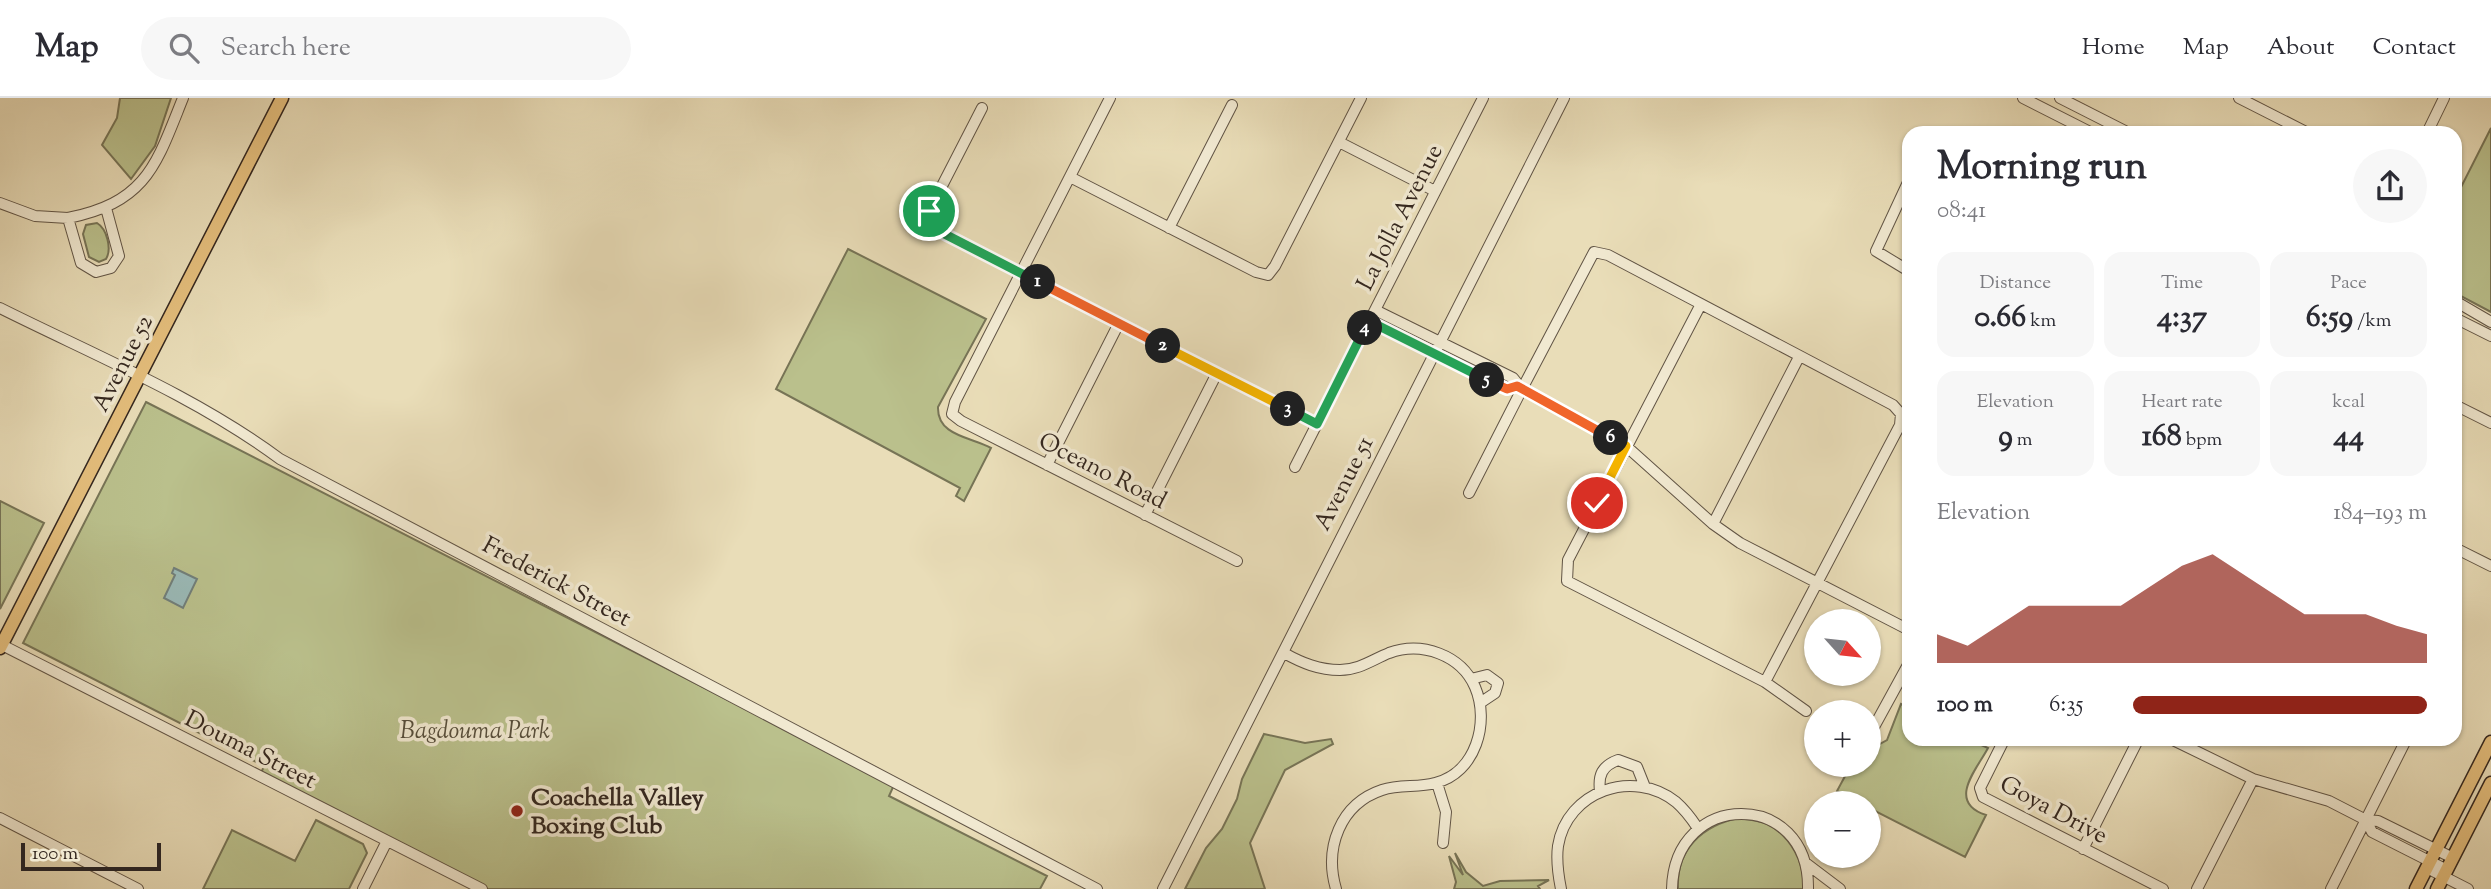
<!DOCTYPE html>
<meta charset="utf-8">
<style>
:root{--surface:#fff;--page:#f7f7f7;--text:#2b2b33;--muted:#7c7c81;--line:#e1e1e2;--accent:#8f2418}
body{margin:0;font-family:"Sorts Mill Goudy",serif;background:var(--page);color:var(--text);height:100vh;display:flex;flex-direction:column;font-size:26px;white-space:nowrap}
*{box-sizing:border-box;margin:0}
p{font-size:23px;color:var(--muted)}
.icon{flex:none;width:38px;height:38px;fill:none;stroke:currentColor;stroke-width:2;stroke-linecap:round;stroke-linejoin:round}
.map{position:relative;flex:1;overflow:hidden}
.details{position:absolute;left:1902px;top:28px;width:560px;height:620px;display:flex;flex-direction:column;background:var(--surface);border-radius:21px;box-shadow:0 2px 5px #0004}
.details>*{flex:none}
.needle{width:46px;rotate:117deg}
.buttons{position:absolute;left:1804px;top:511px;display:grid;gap:14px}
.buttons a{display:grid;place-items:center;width:77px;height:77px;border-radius:50%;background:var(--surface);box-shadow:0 2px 5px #0004;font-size:35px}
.scale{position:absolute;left:21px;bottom:18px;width:140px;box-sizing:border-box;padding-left:7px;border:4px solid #34271f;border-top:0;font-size:19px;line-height:24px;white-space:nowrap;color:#34271f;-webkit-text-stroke:5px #f1e9d1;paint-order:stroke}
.pin{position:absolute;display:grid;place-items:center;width:60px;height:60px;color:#fff;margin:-30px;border:4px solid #fff;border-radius:50%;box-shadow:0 2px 7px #0007}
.km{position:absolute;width:35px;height:35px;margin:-18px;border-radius:50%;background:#222;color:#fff;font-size:19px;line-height:35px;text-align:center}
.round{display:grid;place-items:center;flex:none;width:74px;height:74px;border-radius:37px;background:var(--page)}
.overview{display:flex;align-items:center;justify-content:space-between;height:119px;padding:0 35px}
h1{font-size:38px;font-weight:700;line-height:52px}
.figures{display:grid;grid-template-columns:repeat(3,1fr);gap:10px;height:119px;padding:7px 35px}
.figures div{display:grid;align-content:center;border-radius:18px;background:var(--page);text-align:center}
.figures b{font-size:30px;font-weight:700}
.figures small{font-size:19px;font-weight:400}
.figures p{font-size:19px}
.chart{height:196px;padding:14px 35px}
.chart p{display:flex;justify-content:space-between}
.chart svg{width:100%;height:126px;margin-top:7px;fill:var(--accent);opacity:.7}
ul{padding:0 35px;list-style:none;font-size:23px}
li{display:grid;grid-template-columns:112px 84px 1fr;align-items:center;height:52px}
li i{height:18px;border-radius:9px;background:var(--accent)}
header{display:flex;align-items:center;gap:42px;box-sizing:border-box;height:98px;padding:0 35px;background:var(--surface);border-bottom:2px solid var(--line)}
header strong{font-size:33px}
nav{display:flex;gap:38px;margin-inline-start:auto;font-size:24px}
.search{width:490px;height:63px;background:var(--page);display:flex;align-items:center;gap:18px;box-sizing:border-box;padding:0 24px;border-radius:38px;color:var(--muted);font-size:26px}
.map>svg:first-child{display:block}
</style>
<header>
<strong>Map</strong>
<div class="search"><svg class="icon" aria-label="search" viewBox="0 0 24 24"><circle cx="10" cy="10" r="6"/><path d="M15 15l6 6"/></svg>Search here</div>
<nav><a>Home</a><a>Map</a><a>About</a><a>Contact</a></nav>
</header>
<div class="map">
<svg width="2491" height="791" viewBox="0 0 2491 791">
<rect width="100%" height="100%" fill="#e9ddb8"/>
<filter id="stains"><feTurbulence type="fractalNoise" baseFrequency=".00286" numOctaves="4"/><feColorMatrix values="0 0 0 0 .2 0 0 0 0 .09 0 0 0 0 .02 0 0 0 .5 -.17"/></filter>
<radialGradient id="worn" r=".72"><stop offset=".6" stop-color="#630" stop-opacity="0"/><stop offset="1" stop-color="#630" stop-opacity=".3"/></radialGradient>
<!-- green -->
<path fill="#bac08c" stroke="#777456" stroke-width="2" d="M 120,0 L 171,0 L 155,48 L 131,81 L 102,47 L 117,20 Z
M 2491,30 L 2491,214 L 2455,195 L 2455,101 Z
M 97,125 C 107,131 112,151 106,161 L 99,164 L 89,159 L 83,136 L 86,127 Z
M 848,151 L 986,221 L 938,309 C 937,338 971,339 991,350 L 964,403 L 956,398 L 960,390 L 776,291 Z
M 146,304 L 894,687 L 889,698 L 1047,778 L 1040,791 L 475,791 L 259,680 L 264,668 L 23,545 Z
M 0,403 L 44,425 L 0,511 Z
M 1901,606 L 1909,610 L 1909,640 L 1968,641 L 1988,650 C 1977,671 1946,704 1986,717 L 1965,759 L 1869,710 L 1869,705 L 1861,705 L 1837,693 L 1851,667 L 1869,667 L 1869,652 L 1887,642 Z
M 1264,636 L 1305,645 L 1331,641 L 1333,646 L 1285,672 L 1250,745 L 1265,791 L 1185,791 L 1206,750 L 1222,731 L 1237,701 L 1242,681 Z
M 1739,720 C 1748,722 1759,722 1767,726 C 1790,737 1806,766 1803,791 L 1678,791 C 1676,751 1703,727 1739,720 Z
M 316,722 L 363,746 L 367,755 L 349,791 L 203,791 L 232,732 L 295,763 Z
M 1455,755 L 1466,774 L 1483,788 L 1500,783 L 1549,782 L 1538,788 L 1540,791 L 1454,791 L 1456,784 L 1449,758 L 1463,777 Z"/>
<!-- water -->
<path fill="#9abab8" stroke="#717f7b" stroke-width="2" d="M 174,470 L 197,481 L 183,510 L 164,500 L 175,477 L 172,475 Z"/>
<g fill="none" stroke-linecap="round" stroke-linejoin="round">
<defs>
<path id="minor" d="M 1110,0 L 955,304 L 952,316 L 961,323 L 1237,463
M 2023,0 L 2092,35
M 2060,0 L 2129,35
M 2239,0 L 2308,35
M 982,10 L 926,119 L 929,128 L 1317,326
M 2427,35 L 2444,0
M 1339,44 L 1435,93
M 1070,79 L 1256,174 L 1268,177 L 1275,168 L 1361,0
M 1909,82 L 1876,153 L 1909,173
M 0,105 L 35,118 L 68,120 L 81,165 L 96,174 L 111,170 L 119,158 L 106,110
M 68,120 C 147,104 156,67 183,0
M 1169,130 L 1232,7
M 2455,203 L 2491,224
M 1701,206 L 1568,462 L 1567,483 L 1765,584 L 1806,613
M 0,210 C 94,257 195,298 280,361 L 1097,791
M 1375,212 L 1513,280 L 1522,291 L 1594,154 L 1608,157 L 1893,307 L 1901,316 L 1900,327 L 1765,584
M 2455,220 L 2491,238
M 1369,223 L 1507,291 L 1517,288
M 2455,307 L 2491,325
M 1047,367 L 1119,225
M 1295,369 L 1483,0
M 1469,395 L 1522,291 L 1626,348 L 1713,426 L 1740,445 L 1909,532
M 1145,417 L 1217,275
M 1713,426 L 1799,259
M 2455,450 L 2491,468
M 2,547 L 482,791
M 1284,555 C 1302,565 1319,572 1340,572 C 1359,572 1372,562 1389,555 C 1422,543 1461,557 1475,589 C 1490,624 1476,675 1435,685 C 1418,690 1400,686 1382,692 C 1340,706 1324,750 1336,791
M 1471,581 L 1487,577 L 1498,585 L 1495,595 L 1480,605
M 1869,638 L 1909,565
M 2005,640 L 1980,690 L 1983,699 L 2163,791
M 2169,640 L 2253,681 L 2329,703 L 2366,722 L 2378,723 L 2453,760
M 1437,685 L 1446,714 L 1443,745
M 1600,693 C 1598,677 1602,668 1618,662 L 1637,669 L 1645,689
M 0,720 L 138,791
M 2366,722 L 2372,734 L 2447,772
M 2083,751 L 2139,640
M 1807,766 L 1840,791
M 2427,770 L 2468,791
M 363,791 L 387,743
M 1163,791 L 1564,0
M 1561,791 C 1558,776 1556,763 1558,748 C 1567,693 1633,670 1676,704 C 1684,711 1691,720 1697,729
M 1672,791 C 1674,691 1810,691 1808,791
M 2197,791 L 2253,681
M 2331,791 L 2407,640"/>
<path id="major" d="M 0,550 L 282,0
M 2416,791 L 2491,644
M 2437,791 L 2491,685"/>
</defs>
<!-- minor casing -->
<use href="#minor" stroke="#615445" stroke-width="12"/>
<!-- major casing -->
<use href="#major" stroke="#34271f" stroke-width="15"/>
<!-- minor -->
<use href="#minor" stroke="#f1e9d1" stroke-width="10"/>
<!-- major -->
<use href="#major" stroke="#e4be7c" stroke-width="12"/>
</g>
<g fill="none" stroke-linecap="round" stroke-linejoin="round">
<defs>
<path id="split-1" d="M 929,113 L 926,124 L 929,128 L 1038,184"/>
<path id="split-2" d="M 1038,184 L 1163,248"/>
<path id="split-3" d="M 1163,248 L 1288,311"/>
<path id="split-4" d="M 1288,311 L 1317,326 L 1365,230"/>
<path id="split-5" d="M 1365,230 L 1369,223 L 1487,282"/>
<path id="split-6" d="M 1487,282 L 1507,291 L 1517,288 L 1611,340"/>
<path id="split-7" d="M 1597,405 L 1626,348 L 1611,340"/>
</defs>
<!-- split-1 casing -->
<use href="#split-1" stroke="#fff" stroke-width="14"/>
<!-- split-2 casing -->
<use href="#split-2" stroke="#fff" stroke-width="14"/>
<!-- split-3 casing -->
<use href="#split-3" stroke="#fff" stroke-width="14"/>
<!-- split-4 casing -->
<use href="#split-4" stroke="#fff" stroke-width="14"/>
<!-- split-5 casing -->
<use href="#split-5" stroke="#fff" stroke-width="14"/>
<!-- split-6 casing -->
<use href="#split-6" stroke="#fff" stroke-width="14"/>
<!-- split-7 casing -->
<use href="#split-7" stroke="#fff" stroke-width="14"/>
<!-- split-1 -->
<use href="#split-1" stroke="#22a559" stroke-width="9"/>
<!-- split-2 -->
<use href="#split-2" stroke="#f0652b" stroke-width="9"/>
<!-- split-3 -->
<use href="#split-3" stroke="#f5b400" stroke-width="9"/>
<!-- split-4 -->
<use href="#split-4" stroke="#22a559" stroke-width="9"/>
<!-- split-5 -->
<use href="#split-5" stroke="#22a559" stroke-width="9"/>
<!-- split-6 -->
<use href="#split-6" stroke="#f0652b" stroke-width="9"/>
<!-- split-7 -->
<use href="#split-7" stroke="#f5b400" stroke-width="9"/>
</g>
<!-- markers -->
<circle fill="#8f2418" stroke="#f1e9d1" stroke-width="2.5" cx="517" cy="713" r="7"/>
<g text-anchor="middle" stroke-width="7" stroke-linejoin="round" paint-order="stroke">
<!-- street labels -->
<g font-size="24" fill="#34271f" stroke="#f1e9d1">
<text transform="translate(1399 119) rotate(-63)" y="8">La Jolla Avenue</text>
<text transform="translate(122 265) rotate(-63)" y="8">Avenue 52</text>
<text transform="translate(1103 372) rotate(27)" y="8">Oceano Road</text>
<text transform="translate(1343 385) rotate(-63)" y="8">Avenue 51</text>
<text transform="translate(557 483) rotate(28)" y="8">Frederick Street</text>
<text transform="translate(251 651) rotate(27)" y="8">Douma Street</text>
<text transform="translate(2054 711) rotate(28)" y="8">Goya Drive</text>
</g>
<!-- park labels -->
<g font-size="24" font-style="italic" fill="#564d3a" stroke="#f1e9d1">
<text x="475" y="640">Bagdouma Park</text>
</g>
<!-- poi labels -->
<g font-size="24" font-weight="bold" fill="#34271f" stroke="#f1e9d1" text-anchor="start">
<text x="531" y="707">Coachella Valley<tspan x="531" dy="28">Boxing Club</tspan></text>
</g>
</g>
<rect width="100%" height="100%" filter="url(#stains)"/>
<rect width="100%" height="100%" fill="url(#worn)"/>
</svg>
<div class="buttons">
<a><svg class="needle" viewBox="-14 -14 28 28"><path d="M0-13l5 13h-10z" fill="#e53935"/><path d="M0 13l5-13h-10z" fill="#7c7c81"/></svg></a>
<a>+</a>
<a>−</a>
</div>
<div class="scale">100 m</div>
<div class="pin" style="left:929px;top:113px;background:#1e9e55"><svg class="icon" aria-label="arrive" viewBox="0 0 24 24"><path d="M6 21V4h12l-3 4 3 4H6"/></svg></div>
<div class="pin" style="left:1597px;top:405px;background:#d93025"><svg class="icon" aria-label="check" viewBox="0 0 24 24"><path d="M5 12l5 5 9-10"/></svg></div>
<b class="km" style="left:1038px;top:184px">1</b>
<b class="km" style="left:1163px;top:248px">2</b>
<b class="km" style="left:1288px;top:311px">3</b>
<b class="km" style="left:1365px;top:230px">4</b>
<b class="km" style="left:1487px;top:282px">5</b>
<b class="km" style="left:1611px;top:340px">6</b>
<section class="details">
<div class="overview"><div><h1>Morning run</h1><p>08:41</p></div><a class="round"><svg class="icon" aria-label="share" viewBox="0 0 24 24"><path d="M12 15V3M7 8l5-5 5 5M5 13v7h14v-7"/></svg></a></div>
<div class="figures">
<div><p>Distance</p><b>0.66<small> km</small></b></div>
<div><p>Time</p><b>4:37</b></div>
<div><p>Pace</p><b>6:59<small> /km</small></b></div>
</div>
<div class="figures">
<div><p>Elevation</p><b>9<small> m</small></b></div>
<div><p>Heart rate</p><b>168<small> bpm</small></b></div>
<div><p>kcal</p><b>44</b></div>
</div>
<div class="chart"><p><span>Elevation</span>184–193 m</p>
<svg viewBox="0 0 160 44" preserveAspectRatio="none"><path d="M0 44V34L10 38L20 31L30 24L40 24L50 24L60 24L70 17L80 10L90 6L100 13L110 20L120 27L130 27L140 27L150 31L160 34V44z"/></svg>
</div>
<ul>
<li><b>100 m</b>6:35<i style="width:100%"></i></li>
</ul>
</section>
</div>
